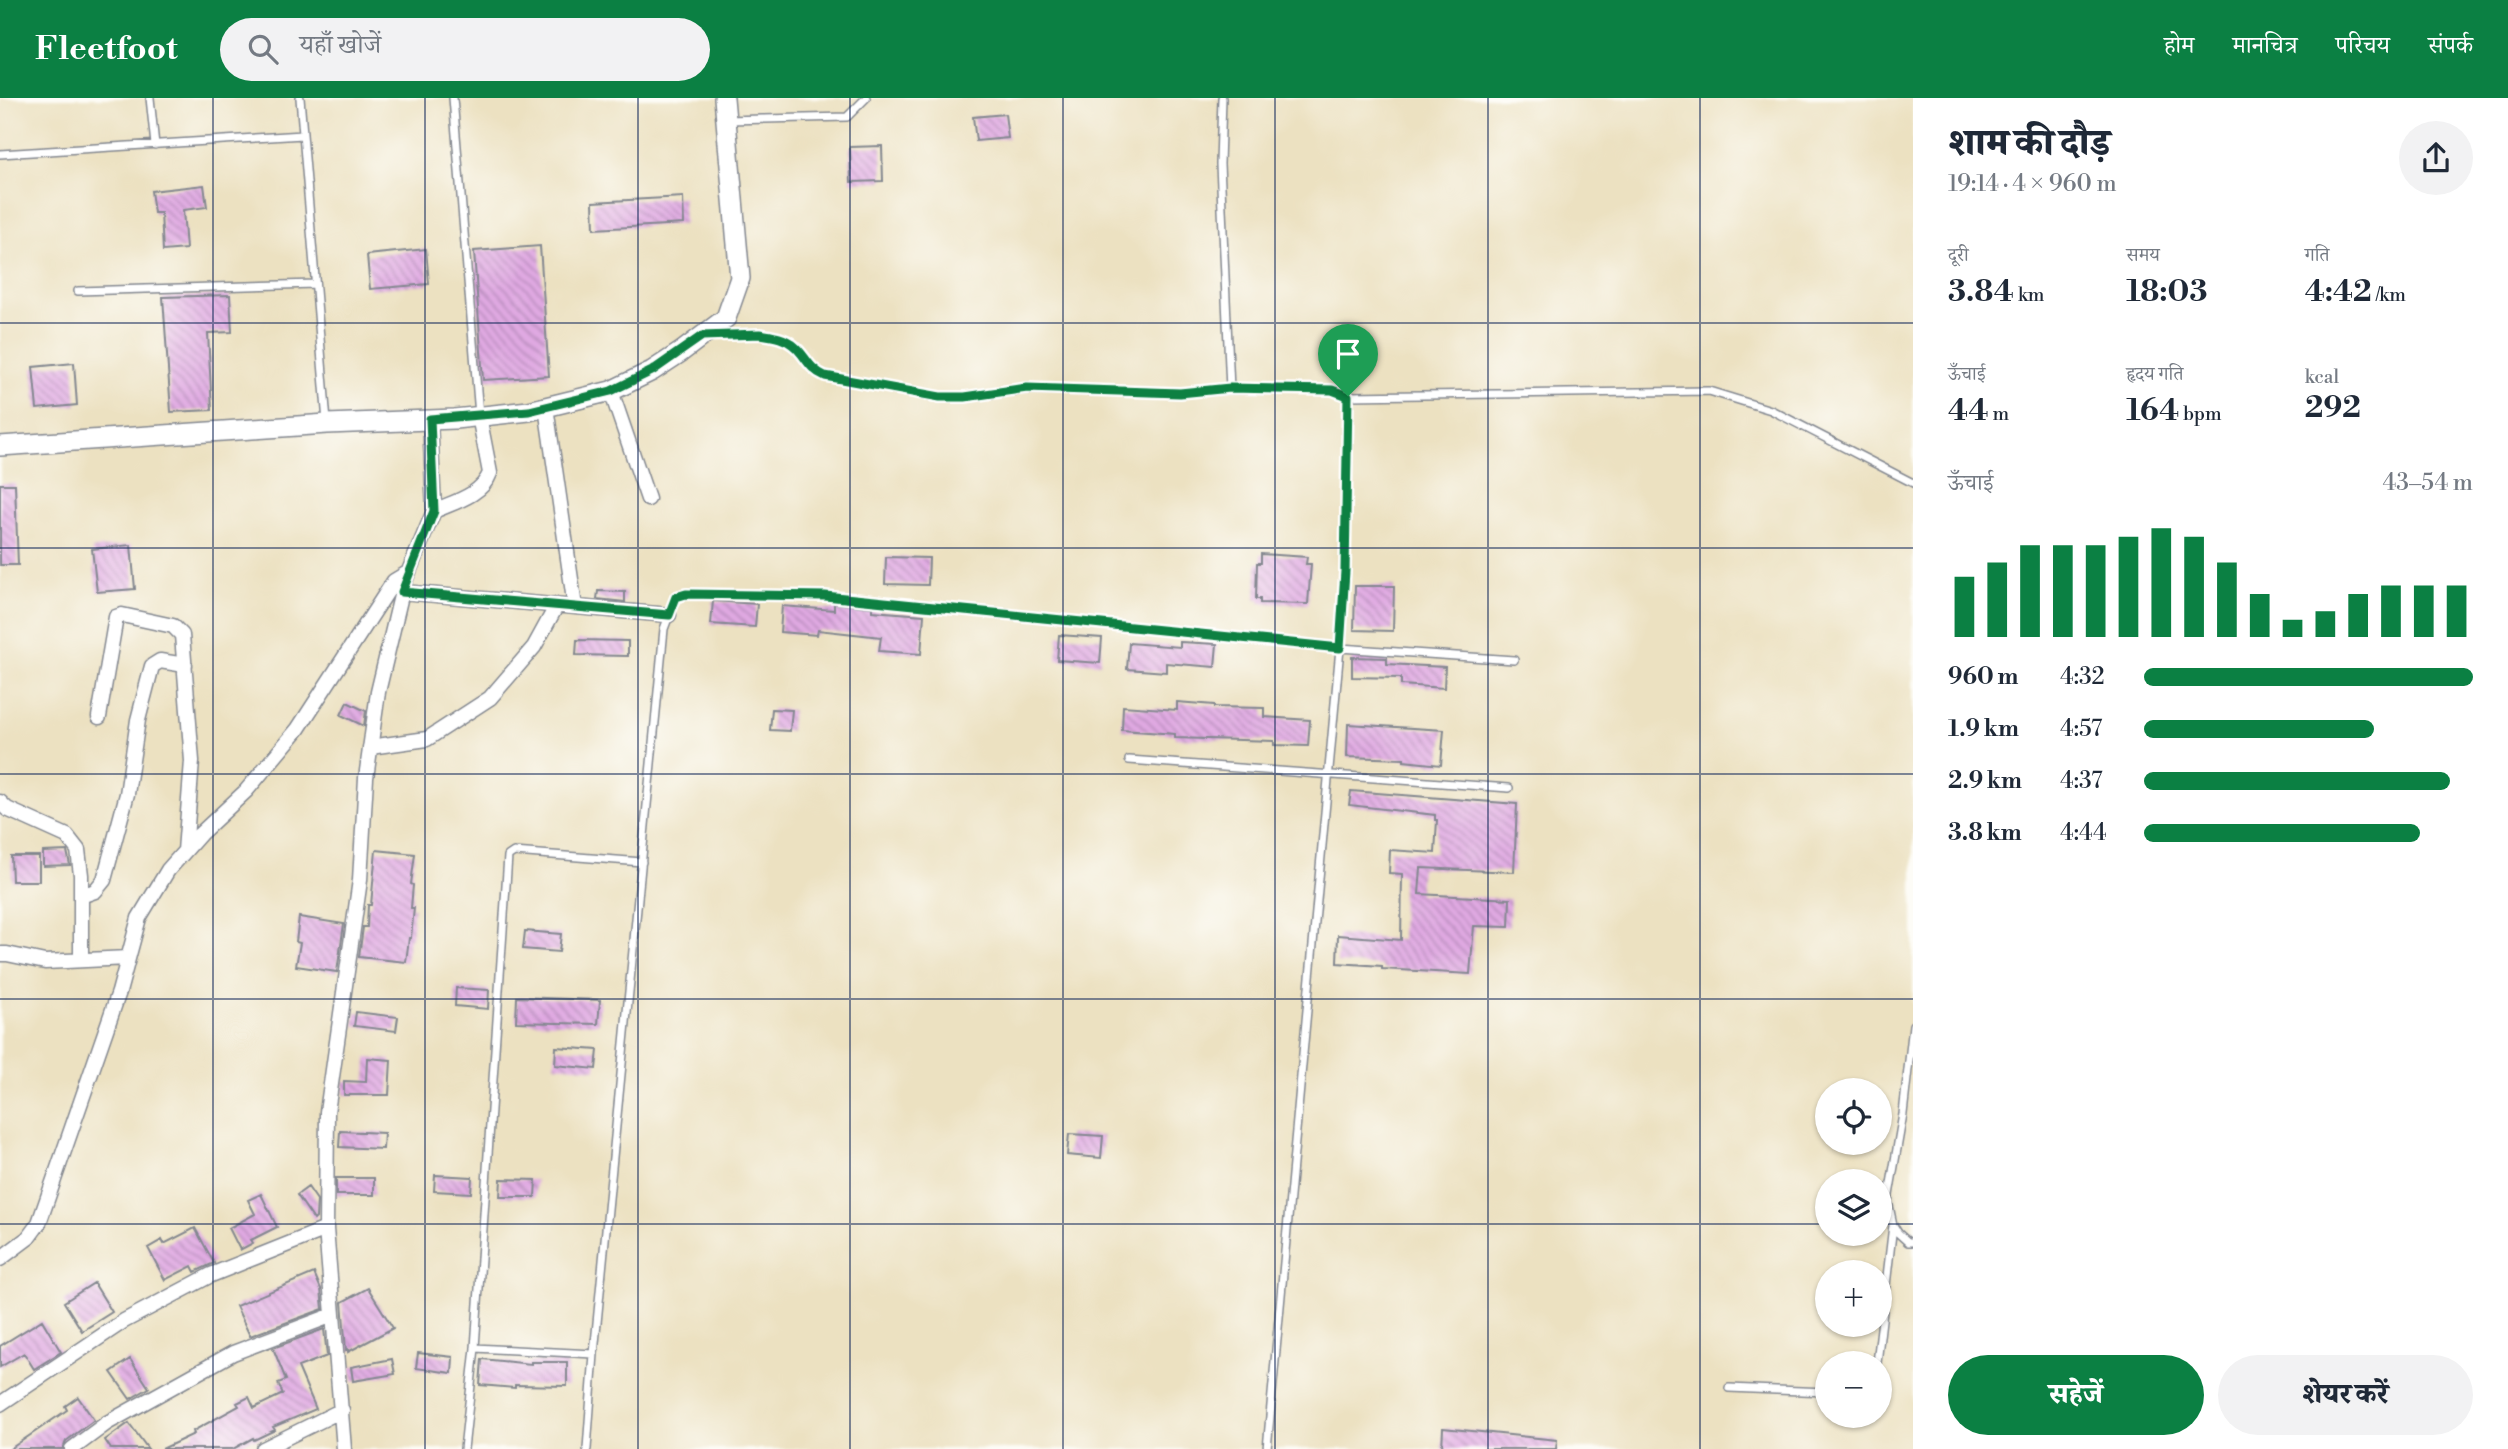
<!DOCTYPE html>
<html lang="hi">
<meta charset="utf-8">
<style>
:root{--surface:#fff;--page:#f2f2f3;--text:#1f2937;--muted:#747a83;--accent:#0b8043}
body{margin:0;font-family:"Libre Bodoni","Noto Serif Devanagari",serif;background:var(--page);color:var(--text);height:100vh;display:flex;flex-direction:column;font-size:26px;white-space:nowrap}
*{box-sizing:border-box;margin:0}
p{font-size:23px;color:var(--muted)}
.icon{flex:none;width:38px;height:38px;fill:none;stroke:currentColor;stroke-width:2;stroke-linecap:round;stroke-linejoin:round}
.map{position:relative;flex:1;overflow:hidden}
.drawer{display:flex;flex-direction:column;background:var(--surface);width:595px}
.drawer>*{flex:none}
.buttons{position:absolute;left:1815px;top:980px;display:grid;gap:14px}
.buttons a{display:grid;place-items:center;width:77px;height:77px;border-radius:50%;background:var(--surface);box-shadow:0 2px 5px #0004;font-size:35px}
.pin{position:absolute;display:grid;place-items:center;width:60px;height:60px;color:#fff;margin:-72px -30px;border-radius:50% 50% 50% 0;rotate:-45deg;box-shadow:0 0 7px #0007}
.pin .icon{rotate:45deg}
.round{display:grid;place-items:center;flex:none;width:74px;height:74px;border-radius:37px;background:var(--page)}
.headline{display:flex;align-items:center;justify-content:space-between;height:119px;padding:0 35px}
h1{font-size:38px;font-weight:800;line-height:52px}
.metrics{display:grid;grid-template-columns:repeat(3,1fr);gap:10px;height:119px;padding:7px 35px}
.metrics div{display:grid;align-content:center}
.metrics b{font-size:30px;font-weight:800}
.metrics small{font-size:19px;font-weight:400}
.metrics p{font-size:19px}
.chart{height:196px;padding:14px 35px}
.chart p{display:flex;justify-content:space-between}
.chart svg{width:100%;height:126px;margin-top:7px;stroke:var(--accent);stroke-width:6}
.primary-button{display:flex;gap:14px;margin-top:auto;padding:14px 35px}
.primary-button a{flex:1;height:80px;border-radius:42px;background:var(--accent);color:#fff;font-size:28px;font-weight:800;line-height:80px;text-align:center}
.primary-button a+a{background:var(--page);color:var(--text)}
ul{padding:0 35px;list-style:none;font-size:23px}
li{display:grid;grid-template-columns:112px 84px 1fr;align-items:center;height:52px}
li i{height:18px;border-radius:9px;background:var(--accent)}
header{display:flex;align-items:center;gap:42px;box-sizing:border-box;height:98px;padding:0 35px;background:var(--accent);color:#fff}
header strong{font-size:33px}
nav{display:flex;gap:38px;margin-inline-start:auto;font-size:24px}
.search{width:490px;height:63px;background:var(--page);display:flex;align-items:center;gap:18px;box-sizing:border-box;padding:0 24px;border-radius:38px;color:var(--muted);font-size:26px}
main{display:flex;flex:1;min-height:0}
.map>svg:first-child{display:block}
</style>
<header>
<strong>Fleetfoot</strong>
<div class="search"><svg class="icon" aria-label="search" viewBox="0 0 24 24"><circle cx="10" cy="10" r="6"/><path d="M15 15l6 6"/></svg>यहाँ खोजें</div>
<nav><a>होम</a><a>मानचित्र</a><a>परिचय</a><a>संपर्क</a></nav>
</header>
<main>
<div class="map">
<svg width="1913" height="1351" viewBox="0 0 1913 1351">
<defs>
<pattern id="building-back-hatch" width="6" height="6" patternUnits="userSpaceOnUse" patternTransform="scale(1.75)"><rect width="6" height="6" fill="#e0a9e2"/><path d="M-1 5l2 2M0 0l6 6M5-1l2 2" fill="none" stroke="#b58aba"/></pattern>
</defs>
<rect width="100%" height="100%" fill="#fdfcf7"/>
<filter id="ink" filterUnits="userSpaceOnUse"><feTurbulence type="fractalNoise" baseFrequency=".0143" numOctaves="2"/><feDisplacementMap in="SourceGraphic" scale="14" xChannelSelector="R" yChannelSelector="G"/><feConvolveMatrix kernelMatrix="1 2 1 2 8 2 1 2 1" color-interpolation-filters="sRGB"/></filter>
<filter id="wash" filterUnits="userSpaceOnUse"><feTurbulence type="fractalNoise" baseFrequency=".00686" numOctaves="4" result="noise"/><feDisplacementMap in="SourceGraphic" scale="28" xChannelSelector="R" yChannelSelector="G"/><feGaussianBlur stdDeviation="1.57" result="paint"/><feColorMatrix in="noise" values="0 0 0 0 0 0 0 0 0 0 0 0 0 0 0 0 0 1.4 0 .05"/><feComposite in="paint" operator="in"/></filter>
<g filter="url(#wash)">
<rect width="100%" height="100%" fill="#ece1c1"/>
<g id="blocks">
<!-- building -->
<path fill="url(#building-back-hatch)" d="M 1005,16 L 1008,40 L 976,43 L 973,19 Z
M 882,48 L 883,83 L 851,84 L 850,49 Z
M 204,87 L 207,109 L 183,112 L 186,151 L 163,153 L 161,115 L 154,115 L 151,93 Z
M 683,99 L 684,126 L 594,131 L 593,104 Z
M 540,148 L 549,278 L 483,282 L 474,153 Z
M 426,151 L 429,186 L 370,191 L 367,157 Z
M 230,197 L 232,234 L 208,235 L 212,312 L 171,314 L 163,199 Z
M 74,265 L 77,307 L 37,311 L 33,269 Z
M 0,386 L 15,386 L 18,467 L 0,467 Z
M 131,447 L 135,491 L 97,494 L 92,451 Z
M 1261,456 L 1307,459 L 1306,466 L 1311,466 L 1308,506 L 1260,505 L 1260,501 L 1256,501 L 1257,465 L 1261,465 Z
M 886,459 L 929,460 L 928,487 L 885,486 Z
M 1355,488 L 1394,488 L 1393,533 L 1354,532 Z
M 598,493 L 625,494 L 625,504 L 597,501 Z
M 713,503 L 757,506 L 755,529 L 711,526 Z
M 834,505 L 872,509 L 872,513 L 924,517 L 921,556 L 879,553 L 881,539 L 818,532 L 817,537 L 780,534 L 782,508 L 834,512 Z
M 1059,537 L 1102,540 L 1100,565 L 1057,562 Z
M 577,542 L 628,543 L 628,558 L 576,557 Z
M 1180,544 L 1217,546 L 1215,569 L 1166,565 L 1166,574 L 1127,571 L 1129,545 L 1180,549 Z
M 1352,559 L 1387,560 L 1387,566 L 1445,569 L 1444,590 L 1401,587 L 1401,580 L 1352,579 Z
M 347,604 L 366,613 L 364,628 L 341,617 Z
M 1177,604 L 1214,607 L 1214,609 L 1264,610 L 1264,619 L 1310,622 L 1308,648 L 1274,647 L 1274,643 L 1175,640 L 1175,636 L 1122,632 L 1123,608 L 1177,612 Z
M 772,611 L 792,612 L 790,633 L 770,632 Z
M 1348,626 L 1444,632 L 1441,667 L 1404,663 L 1404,661 L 1347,659 Z
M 1351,693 L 1517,706 L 1514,774 L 1421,770 L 1419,796 L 1510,801 L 1509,829 L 1474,828 L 1470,876 L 1382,871 L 1382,868 L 1337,865 L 1338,837 L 1401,842 L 1402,776 L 1389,775 L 1390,752 L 1435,755 L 1437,722 L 1435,722 L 1435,717 L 1349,707 Z
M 376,752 L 415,756 L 411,786 L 413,787 L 411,810 L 414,810 L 411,840 L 409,840 L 406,864 L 359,859 L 363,829 L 367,829 L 368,807 L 371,807 Z
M 67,753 L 70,767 L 43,768 L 43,754 Z
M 11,758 L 39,758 L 39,783 L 12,783 Z
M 299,819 L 344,826 L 337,874 L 296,868 L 300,845 L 296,844 Z
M 525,833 L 561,836 L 559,854 L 523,851 Z
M 456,890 L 489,892 L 488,911 L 455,908 Z
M 517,899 L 600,902 L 598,926 L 516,924 Z
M 356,914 L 398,919 L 396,933 L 354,928 Z
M 556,949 L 598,952 L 596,971 L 555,967 Z
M 367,960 L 391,962 L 389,997 L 344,997 L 344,983 L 366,984 Z
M 340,1033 L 384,1035 L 383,1051 L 339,1049 Z
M 1069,1036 L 1103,1038 L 1101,1060 L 1067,1057 Z
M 435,1077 L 472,1079 L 471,1095 L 434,1093 Z
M 336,1080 L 374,1080 L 374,1097 L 336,1097 Z
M 501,1081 L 536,1082 L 535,1099 L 500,1099 Z
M 308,1089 L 317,1102 L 316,1120 L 314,1122 L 297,1097 Z
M 261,1096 L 277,1129 L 251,1142 L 253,1145 L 240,1152 L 229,1130 L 255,1116 L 248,1102 Z
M 195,1130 L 214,1165 L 195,1174 L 192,1168 L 165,1182 L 148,1150 L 162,1142 L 164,1146 Z
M 314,1175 L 321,1191 L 323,1211 L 250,1238 L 236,1208 Z
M 94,1185 L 112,1214 L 82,1233 L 64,1204 Z
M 368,1190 L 393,1230 L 348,1254 L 348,1251 L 346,1252 L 342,1204 Z
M 42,1222 L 61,1254 L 34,1271 L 24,1255 L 0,1269 L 0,1248 Z
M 324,1231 L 327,1258 L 298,1269 L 316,1311 L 273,1329 L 275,1332 L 254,1342 L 253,1340 L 233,1351 L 162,1351 L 194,1336 L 193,1333 L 239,1308 L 237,1305 L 249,1299 L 254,1310 L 283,1296 L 278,1285 L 286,1282 L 273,1250 Z
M 418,1255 L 453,1259 L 452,1275 L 416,1270 Z
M 130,1261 L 149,1290 L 130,1301 L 111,1274 Z
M 392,1261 L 395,1276 L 353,1283 L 351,1269 Z
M 482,1261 L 531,1266 L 531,1264 L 567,1264 L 567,1288 L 515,1287 L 515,1290 L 480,1287 Z
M 78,1299 L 94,1322 L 66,1343 L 63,1351 L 10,1351 L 67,1312 L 65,1308 Z
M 129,1325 L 148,1351 L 111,1351 L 105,1342 Z
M 1443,1330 L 1557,1342 L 1556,1351 L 1442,1351 Z"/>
</g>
</g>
<g filter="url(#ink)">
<use href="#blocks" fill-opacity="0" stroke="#848890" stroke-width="2"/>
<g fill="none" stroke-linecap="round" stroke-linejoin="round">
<defs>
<path id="lane" d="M 150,0 L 155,47
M 300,0 L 327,324
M 453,0 L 479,317
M 1222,0 L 1220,66 L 1230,291
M 727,22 L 847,19 L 866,0
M 0,56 L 303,37
M 78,193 L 315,186
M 710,238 C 735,237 775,229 795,249 C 806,260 810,272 825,278 L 940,299 L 965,299 L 1027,291 L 1180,295 L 1230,291 L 1333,292 L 1348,298 L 1345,473 L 1340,550 L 1267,1351
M 1348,298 L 1709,293 L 1771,312 L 1913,385
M 1129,662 L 1509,690
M 1913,927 L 1903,1016 L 1888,1103 L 1893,1127 L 1898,1135 L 1908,1144 L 1913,1144
M 475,1250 L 594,1256
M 1877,1265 L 1893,1127
M 1729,1290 L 1827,1294
M 464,1351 L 475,1250 L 508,758 L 514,754 L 642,764
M 587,1351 L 594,1256 L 664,531 L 676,499 L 686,496 L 826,498 L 1340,550 L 1514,562"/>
<path id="street" d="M 611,293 L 648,401
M 546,309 L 575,509
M 434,413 C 454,404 482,397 490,375 L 479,318
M 402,494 L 669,517
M 99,619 L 116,519 L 122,517 L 173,528 L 182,537 L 192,663 L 185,753
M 370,649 L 427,641 L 490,600 L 534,549 L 557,507
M 0,704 L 7,711 L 67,738 L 78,752 L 81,777 L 81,862
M 81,798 L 95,793 L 104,782 L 127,696 L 138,622 L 152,568 L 160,563 L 185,567
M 0,856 L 7,856 L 45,864 L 128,860
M 0,1161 L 28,1140 L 39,1125 L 119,894 L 139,820 L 168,772 L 200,736 L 246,693 L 298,631 L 394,483 L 409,474
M 0,1306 L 124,1223 L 211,1177 L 326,1131
M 72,1351 L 107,1325 L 233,1255 L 333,1217
M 263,1351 L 342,1312
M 344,1351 L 326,1131 L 327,1014 L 360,782 L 366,680 L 378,594 L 404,485 L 434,413 L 430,321"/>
<path id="secondary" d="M 0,348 L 327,326 L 455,321 L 529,313 L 611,293 L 652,273 L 681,254 L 726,220 L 740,180 L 724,0"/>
</defs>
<!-- lane casing -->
<use href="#lane" stroke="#848890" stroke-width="10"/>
<!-- street casing -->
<use href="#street" stroke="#848890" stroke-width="17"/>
<!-- secondary casing -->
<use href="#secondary" stroke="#848890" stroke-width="22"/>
<!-- lane -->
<use href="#lane" stroke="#fff" stroke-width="7"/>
<!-- street -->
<use href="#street" stroke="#fff" stroke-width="14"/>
<!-- secondary -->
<use href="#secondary" stroke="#fff" stroke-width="19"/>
</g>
</g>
<g fill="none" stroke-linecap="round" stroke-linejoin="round" filter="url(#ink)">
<defs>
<path id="route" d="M 760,236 C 771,238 784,239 793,247 C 806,257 807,270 825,278 L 940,299 L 965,299 L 1027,290 L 1180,295 L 1230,290 L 1332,292 L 1348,298 L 1345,473 L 1340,550 L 825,498 L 686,496 L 676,499 L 669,517 L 402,494 L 434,413 L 430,321 L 529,313 L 611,293 L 652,273 L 702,238 Z"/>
</defs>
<!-- route casing -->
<use href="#route" stroke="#fff" stroke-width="14"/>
<!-- route -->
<use href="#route" stroke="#0b8043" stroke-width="9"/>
</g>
<!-- grid -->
<path fill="none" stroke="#1b2f5e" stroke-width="2" stroke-opacity="0.55" d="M 213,0 L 213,1351M 425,0 L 425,1351M 638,0 L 638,1351M 850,0 L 850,1351M 1063,0 L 1063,1351M 1275,0 L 1275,1351M 1488,0 L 1488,1351M 1700,0 L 1700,1351M 0,225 L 1913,225M 0,450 L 1913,450M 0,676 L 1913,676M 0,901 L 1913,901M 0,1126 L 1827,1126M 1880,1126 L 1913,1126"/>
</svg>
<div class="buttons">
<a><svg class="icon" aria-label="locate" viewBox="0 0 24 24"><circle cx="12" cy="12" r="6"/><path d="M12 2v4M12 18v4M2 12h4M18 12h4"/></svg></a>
<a><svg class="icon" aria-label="layers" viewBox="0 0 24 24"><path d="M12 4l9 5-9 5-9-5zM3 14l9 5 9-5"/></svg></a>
<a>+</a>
<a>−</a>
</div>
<div class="pin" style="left:1348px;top:298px;background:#1e9e55"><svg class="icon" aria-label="arrive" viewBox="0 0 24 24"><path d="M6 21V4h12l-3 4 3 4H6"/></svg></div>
</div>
<section class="drawer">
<div class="headline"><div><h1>शाम की दौड़</h1><p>19:14 · 4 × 960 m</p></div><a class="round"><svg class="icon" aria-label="share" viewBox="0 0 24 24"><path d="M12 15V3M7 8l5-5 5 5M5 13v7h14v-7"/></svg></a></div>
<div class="metrics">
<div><p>दूरी</p><b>3.84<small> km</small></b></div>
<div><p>समय</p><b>18:03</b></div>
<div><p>गति</p><b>4:42<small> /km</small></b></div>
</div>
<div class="metrics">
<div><p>ऊँचाई</p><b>44<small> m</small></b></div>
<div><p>हृदय गति</p><b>164<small> bpm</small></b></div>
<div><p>kcal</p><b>292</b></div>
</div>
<div class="chart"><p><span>ऊँचाई</span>43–54 m</p>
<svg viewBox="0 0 160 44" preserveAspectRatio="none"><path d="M5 44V23M15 44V18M25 44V12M35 44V12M45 44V12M55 44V9M65 44V6M75 44V9M85 44V18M95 44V29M105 44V38M115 44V35M125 44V29M135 44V26M145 44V26M155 44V26"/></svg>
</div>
<ul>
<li><b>960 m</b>4:32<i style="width:100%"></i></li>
<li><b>1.9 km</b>4:57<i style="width:70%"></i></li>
<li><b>2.9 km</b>4:37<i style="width:93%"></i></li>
<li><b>3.8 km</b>4:44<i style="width:84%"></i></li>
</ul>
<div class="primary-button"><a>सहेजें</a><a>शेयर करें</a></div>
</section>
</main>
